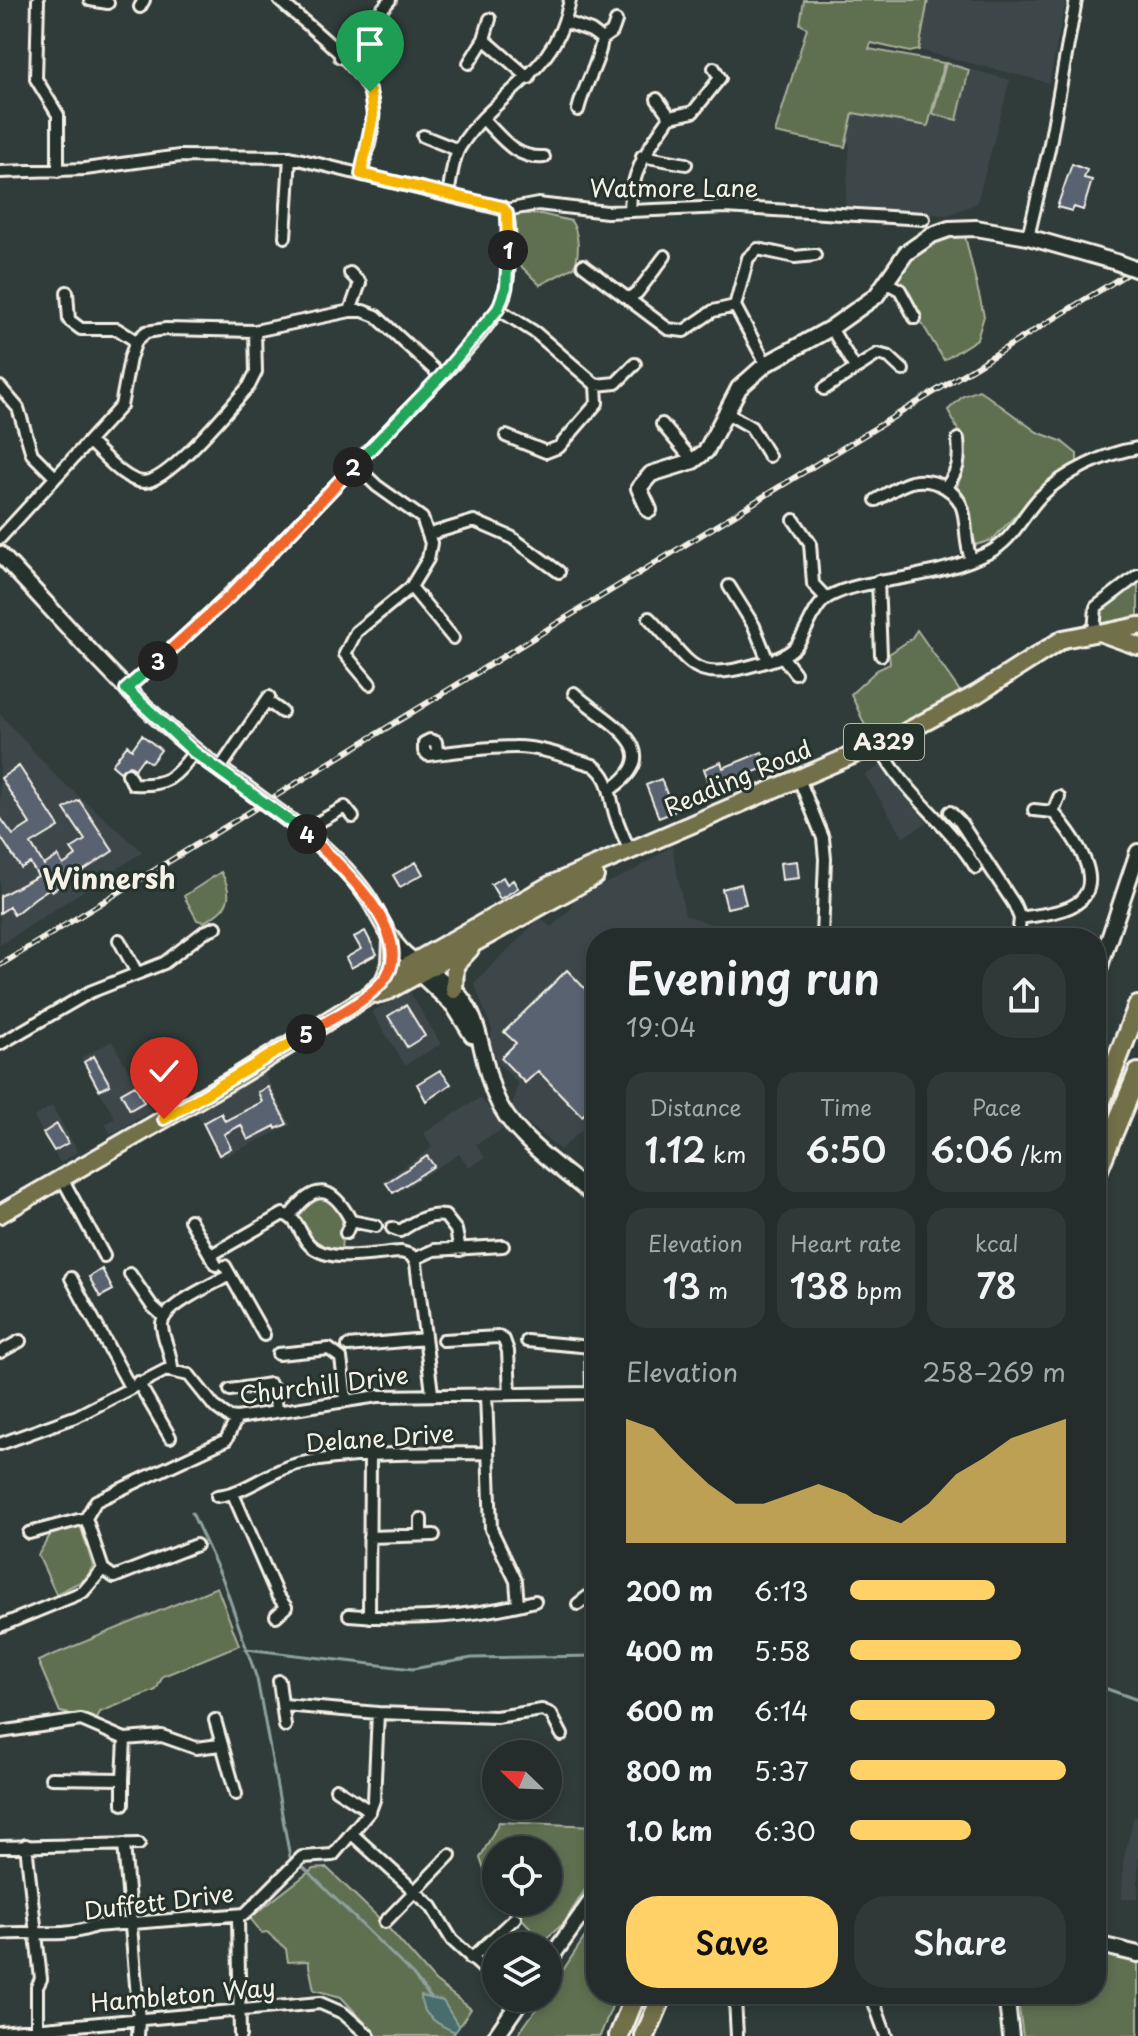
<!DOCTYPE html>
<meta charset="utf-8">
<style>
:root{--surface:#242d2c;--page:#303938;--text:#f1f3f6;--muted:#a3a8a9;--line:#414948;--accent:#ffd166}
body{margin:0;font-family:"Playpen Sans",sans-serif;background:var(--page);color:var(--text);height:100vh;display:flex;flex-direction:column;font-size:30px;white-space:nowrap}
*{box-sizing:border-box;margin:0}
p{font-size:26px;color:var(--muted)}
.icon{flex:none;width:44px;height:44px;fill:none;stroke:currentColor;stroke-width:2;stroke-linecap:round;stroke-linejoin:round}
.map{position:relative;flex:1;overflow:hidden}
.sheet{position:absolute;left:586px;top:928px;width:520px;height:1076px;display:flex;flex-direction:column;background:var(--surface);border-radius:32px;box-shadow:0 4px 12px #0003,0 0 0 2px var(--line)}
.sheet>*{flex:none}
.needle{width:52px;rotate:293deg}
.fabs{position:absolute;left:482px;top:1740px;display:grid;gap:16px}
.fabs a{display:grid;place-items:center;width:80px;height:80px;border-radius:50%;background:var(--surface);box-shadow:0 4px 12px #0003,0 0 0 2px var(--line);font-size:40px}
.pin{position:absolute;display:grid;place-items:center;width:68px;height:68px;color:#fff;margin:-82px -34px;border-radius:50% 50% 50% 0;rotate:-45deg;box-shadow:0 0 8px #0007}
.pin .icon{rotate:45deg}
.km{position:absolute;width:40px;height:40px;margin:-20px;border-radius:50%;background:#222;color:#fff;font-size:22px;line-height:40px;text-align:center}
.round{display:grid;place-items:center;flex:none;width:84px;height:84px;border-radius:32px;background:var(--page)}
.overview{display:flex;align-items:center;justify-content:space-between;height:136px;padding:0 40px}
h1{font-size:44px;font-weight:600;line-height:60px}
.figures{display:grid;grid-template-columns:repeat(3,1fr);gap:12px;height:136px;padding:8px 40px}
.figures div{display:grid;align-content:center;border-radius:20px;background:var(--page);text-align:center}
.figures b{font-size:34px;font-weight:600}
.figures small{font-size:22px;font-weight:400}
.figures p{font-size:22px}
.chart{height:224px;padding:16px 40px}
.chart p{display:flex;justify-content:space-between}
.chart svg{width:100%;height:144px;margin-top:8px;fill:var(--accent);opacity:.7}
.button{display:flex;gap:16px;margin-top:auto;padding:16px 40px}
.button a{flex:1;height:92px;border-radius:32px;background:var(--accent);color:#111;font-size:32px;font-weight:600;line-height:92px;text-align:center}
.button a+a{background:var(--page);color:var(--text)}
ul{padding:0 40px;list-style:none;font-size:26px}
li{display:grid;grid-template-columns:128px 96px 1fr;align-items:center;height:60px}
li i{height:20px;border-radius:10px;background:var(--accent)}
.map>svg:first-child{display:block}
</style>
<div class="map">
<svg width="1138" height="2036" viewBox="0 0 1138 2036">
<rect width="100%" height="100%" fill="#303c3a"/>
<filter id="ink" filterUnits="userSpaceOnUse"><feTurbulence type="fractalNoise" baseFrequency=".0125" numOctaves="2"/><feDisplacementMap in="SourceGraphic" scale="16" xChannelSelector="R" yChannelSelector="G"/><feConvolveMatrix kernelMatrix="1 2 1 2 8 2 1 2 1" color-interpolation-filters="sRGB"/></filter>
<g filter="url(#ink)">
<!-- built -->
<path fill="#3c474a" d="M 928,0 L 1066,0 L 1049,83 L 919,50 Z
M 869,49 L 914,59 L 924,57 L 1010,80 L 977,203 L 948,215 L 845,208 L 850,144 L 846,142 Z
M 0,714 L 57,777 L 143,852 L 0,945 Z
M 880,766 L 927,823 L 903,837 L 865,775 Z
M 672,846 L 685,915 L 753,938 L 596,938 L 596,1117 L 560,1150 L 518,1115 L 512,1106 L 518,1084 L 497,1062 L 490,1041 L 492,1030 L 474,983 L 540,918 L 551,927 L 571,909 L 573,899 L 633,871 Z
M 409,991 L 441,1044 L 405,1065 L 372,1012 Z
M 112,1041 L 151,1111 L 111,1134 L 105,1124 L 115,1118 L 81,1058 Z
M 264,1073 L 291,1125 L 221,1158 L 197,1114 Z
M 480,1098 L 506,1128 L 476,1144 L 485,1158 L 469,1167 L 459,1154 L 394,1195 L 383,1181 L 432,1148 L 424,1133 Z
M 52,1106 L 78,1152 L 60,1163 L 34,1117 Z
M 1134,1816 L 1138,1817 L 1138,1899 L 1122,1899 L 1123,1862 Z"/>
<!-- green -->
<path fill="#5f6f51" stroke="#aab09c" stroke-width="2" d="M 804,0 L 928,0 L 919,50 L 910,52 L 871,43 L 869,49 L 944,63 L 928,126 L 853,113 L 845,147 L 775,133 L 807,28 L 800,24 Z
M 946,63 L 969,70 L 957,120 L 933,114 Z
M 514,214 L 541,214 L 571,221 C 579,232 580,255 574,267 L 540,285 L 512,257 Z
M 965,236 L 984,316 L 977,339 L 944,360 L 893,275 L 896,268 L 934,238 Z
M 979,390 L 1037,432 L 1061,441 L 1077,454 L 1077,465 L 1050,479 L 992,540 L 976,545 L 962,496 L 956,490 C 969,455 965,442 948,410 L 963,396 Z
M 1138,584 L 1138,618 L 1106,625 L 1098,620 L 1099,608 L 1130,586 Z
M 917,630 L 961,693 L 871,739 L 851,694 L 877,670 L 890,664 L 889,654 L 911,639 Z
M 221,872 C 235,897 229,909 204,922 L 197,920 L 184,896 Z
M 318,1196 L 331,1198 C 348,1225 342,1224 341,1253 C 317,1249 309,1238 298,1217 L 300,1206 Z
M 80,1525 L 93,1566 L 86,1579 L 56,1594 L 38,1555 L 52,1532 Z
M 217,1587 L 239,1645 L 163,1676 L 156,1690 L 100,1712 L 97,1719 L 60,1712 L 38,1661 Z
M 499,1822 L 596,1826 L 596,1872 L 564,1923 L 543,1941 L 506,1902 L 548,1902 L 548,1850 L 496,1850 L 496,1891 L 489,1884 L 480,1858 Z
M 327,1868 L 383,1922 L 435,1981 L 471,2009 L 452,2036 L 377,2036 L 341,1997 L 314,1990 L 308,1961 L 288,1962 L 286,1949 L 267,1932 L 262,1933 L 250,1918 L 313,1869 Z
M 596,1920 L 596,1994 L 617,1994 L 600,2036 L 517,2036 L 544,1998 L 548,1998 L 548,1993 Z
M 1096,1953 L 1138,1962 L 1138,2036 L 1023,2036 L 1017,1994 L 1096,1994 Z"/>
<!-- water -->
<path fill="#486d6c" stroke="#8da29e" stroke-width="2" d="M 421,1996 L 443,2001 L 459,2027 L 455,2032 C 439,2025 420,2015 421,1996 Z"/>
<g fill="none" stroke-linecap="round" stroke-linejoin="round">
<!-- stream -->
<path stroke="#8da29e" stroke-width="3" d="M 192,1513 L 223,1580 L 257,1679 L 290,1857
M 246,1649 L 413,1669 L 472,1658 L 596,1656
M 1096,1685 L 1138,1700
M 302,1866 L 413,1975 L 431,1998"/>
</g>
<!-- building -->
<path fill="#58626f" stroke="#f4f1e8" stroke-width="2" d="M 1072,164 L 1087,170 L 1084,178 L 1092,180 L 1083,210 L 1074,207 L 1072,211 L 1057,207 Z
M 142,735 L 161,750 L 151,763 L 143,758 L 135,769 L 129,765 L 120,772 L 112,765 L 127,745 L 132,749 Z
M 762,752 L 768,767 L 711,787 L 704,769 L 721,762 L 723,768 Z
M 19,766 L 59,827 L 31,844 L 44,865 L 58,856 L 63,865 L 76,856 L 71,849 L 85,840 L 64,809 L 79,800 L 113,851 L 52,891 L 50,888 L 35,898 L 14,915 L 9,907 L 0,913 L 0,896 L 38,876 L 30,863 L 21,868 L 0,836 L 0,817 L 13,835 L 30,824 L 1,778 Z
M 661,779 L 674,812 L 659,818 L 646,785 Z
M 797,861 L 799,878 L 782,880 L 780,863 Z
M 416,862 L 423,874 L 400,887 L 393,875 Z
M 503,877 L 507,884 L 513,880 L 518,888 L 500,899 L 491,884 Z
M 741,884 L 746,904 L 727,908 L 722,889 Z
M 365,931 L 377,954 L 351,968 L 346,958 L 361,949 L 354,937 Z
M 567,970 L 596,1000 L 596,1103 L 582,1116 L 538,1071 L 525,1083 L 501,1058 L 516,1043 L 504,1032 Z
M 406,1005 L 425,1036 L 407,1047 L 388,1016 Z
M 94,1056 L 110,1085 L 99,1090 L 84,1062 Z
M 440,1070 L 451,1084 L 426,1101 L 417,1084 Z
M 135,1085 L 144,1102 L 130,1110 L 121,1093 Z
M 268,1087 L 287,1124 L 276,1129 L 275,1126 L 248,1140 L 241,1125 L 224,1134 L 231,1148 L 219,1155 L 203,1123 L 221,1113 L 225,1121 L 262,1102 L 258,1092 Z
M 57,1124 L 68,1143 L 54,1151 L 43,1133 Z
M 427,1156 L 434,1166 L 393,1193 L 386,1183 Z
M 102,1269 L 113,1290 L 100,1297 L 89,1277 Z"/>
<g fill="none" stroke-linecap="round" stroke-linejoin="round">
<defs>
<path id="street" d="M 38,0 L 36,79 L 58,115 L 58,171
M 90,0 L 108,3
M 279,0 C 304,23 366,68 372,100 C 377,122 367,153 361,174
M 140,7 L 144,0
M 490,19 L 484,39 L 529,78
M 566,22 L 591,31 L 602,39 C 599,65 584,84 578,110
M 602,39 L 612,32 L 616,21
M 340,57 L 390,0
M 469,63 L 484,39
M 657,99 L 670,117
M 483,119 C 502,138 515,159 544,157
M 423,136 L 458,150
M 642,156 L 686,164
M 0,172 L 85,169 L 180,156 L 290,157 L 506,210 L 538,204 L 607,212 L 725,207 L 924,219
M 448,195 C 451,181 452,160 460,147 C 497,89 555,77 570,0
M 630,211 C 630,172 649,147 670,117 L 693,112 L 720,78 L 714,68
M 285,237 L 290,157
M 1028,237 L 1049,149 L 1076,0
M 583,265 L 668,329 L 684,331 L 713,311 L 735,306
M 887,283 L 900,290 L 915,318
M 67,292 L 69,320 L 81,329 L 117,329 L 136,341
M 628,298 L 637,293 L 665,256
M 498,309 L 536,333 L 596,385 L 597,403 L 559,447 L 546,452 L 506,436
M 350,311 L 360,283 L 350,273
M 831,328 L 855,368
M 766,364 L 735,306 L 748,258 L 758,249 L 795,257 L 815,255
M 596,385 L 616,383 L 635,364
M 0,387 L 18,408 L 32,454 L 55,477
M 824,389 L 878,354 L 889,357 L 903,370
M 725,412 L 751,427 L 769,456
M 662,424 L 693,461
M 89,442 C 103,454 125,482 144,482 C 170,481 230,407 249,386 L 256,372 L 255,331
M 355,465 L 377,486 L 422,518 L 431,543 L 428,559 L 411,587 L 356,632 L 345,654 L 370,684
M 946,487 C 959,470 960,461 958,439
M 876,500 C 887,494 899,485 911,482 C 934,477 960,490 964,515 C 967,531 965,543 971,559
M 794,520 L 810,543 L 813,584 L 826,598
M 430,534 L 474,521 L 511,537 L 559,572
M 0,538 L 121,406 L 130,358 L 136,341 L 146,332 L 166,329 L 255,331 L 350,311 L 363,311 L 376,316 L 441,376
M 878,581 L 881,655
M 729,586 L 754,626 L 768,661
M 411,587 L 453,638
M 649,618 C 693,663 689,684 758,664 C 772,660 786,657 796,646 C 808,631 813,605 830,596 C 858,582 888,582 918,575 C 941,571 967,563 988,553 C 1014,540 1022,515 1041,496 C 1065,472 1105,453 1138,448
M 1094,632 L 1096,607 L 1138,575
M 782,656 L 795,673
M 126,689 C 224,606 310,511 399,419 C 425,393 490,332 503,300 C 510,281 512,229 506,210
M 574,693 C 604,722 671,748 611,789
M 267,701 L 282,712
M 879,745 C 902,792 949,823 976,868
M 437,751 L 436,742 L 430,740 L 424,743 L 424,751 L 428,755 C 453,752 486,747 514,747 C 539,746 569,758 593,765 C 610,777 609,792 614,810 C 617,824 625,838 630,852
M 219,770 L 269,697
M 128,774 L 133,784 C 167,786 175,778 194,752
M 799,779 L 823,838 L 825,859 L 822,937
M 950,812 L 960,822 L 1014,904 L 1020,918 L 1018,938
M 1053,812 L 1059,797
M 303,831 L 345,807 L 353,817
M 1020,918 C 1037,915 1055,914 1070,907 C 1113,888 1073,835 1053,812 L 1034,810
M 119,940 L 137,973
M 0,1044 L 90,992 L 164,963 L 204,932 L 216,927
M 62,1178 L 104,1256
M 290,1216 C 314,1183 332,1184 351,1221 L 376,1226
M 190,1220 L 216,1265
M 392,1228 L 400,1231 C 414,1222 428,1213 445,1216 L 456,1230 L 460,1250
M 346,1233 L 351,1221
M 211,1255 L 283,1214 C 297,1218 299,1231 307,1242 C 326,1266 374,1253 401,1252 L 411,1255 L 416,1263 L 432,1393
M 414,1259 L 434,1250 L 503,1246
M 225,1266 L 264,1335
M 130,1274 L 152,1306 L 164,1317
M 71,1278 L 130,1387
M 443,1340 L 499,1337 L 504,1340 L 508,1351 L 510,1394
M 527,1341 L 591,1347 L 596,1344
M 348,1346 L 425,1339
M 591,1347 L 592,1393
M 0,1352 L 20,1341
M 278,1354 L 329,1349 L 341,1358 L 346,1399
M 172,1370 C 172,1354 164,1342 162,1327 C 159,1307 214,1284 230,1275
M 138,1382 L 170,1437
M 230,1390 L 270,1384 L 274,1389 L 276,1411
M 486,1394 L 491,1529 L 516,1581 L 518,1605
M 0,1444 L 77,1416 L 166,1370 L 189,1375 L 214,1406 L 229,1417 L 237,1418 L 378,1396 L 596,1393
M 592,1492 L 595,1487 L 592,1467
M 233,1494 L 277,1595 L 286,1607 L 276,1616
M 217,1496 C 247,1493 268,1471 297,1464 C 359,1451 425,1454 488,1453
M 29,1533 L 86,1518
M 421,1534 L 421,1519
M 369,1537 L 434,1535
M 103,1569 L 114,1577 L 196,1545
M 578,1604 L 591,1594 L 596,1584
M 349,1615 C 414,1621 472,1617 535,1601
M 369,1617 L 370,1456
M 0,1626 L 83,1592 L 103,1569 L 86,1518 L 96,1501 L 226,1440 L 237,1418
M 279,1681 L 285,1726
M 284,1705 L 378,1713 L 496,1717 L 542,1710 L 551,1714 L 562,1735
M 215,1720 L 236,1794
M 0,1732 L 81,1720 L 125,1739 L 162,1736 L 196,1748 L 220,1745
M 51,1778 L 123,1779 L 125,1739
M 123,1779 L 123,1804
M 336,1789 L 370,1811
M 352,1834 L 432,1907 L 452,1940 L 496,1980
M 124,1844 L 139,2020 L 138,2036
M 26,1845 L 41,1979 L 37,1987 L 37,2036
M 0,1847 L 139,1844
M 238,1917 L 240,2036
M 385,1922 L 450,1855
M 0,1934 C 33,1930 63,1939 95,1926 L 245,1914 L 302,1857 L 333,1855 L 370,1811 L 374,1800 L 378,1713
M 471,1959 L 515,1918
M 871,1994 L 886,2036
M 728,1996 L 735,1999 L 737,2036
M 0,2032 L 320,2003 L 343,2013 L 369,2036"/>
<path id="secondary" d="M 649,510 L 639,488 L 651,474 L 693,461 L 706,451 L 739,388 L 766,364 L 831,328 L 876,296 L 906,253 L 932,235 L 949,229 L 976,228 L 1028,237 L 1116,262
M 0,554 C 77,635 149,724 243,786
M 290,821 C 318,842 348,868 368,898 C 379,915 386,934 400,949 C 419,970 448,977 465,1003 C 483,1031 482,1064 495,1095 C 512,1138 562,1168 596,1198
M 415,964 L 419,973 L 454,1006 L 472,1035
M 1096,978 L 1138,852
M 1096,1944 L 1138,1954
M 548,1962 L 596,1894
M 1006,1994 L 1011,2036
M 496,2036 L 522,1998"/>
<path id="primary" d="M 1105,633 L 1138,626
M 384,981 L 391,964 L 392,939
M 454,990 L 455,965 L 470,949
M 377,994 L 388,991 L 595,876
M 0,1214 L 235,1078 L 371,994 L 384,981 L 414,962 L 550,885 L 904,733 L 977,694 L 1063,639 L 1099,632 L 1138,646"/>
<path id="highway" d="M 1096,1114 L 1138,1006
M 1096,1174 L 1138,1073
M 619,2036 L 636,1994
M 645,2036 L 663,1994"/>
</defs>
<!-- street casing -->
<use href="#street" stroke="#f4f1e8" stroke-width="16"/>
<!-- secondary casing -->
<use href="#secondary" stroke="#f4f1e8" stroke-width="20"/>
<!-- primary casing -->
<use href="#primary" stroke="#f4f1e8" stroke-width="22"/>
<!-- highway casing -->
<use href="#highway" stroke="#f4f1e8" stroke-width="24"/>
<!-- street -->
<use href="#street" stroke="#26332d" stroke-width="10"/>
<!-- secondary -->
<use href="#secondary" stroke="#26332d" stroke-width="14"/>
<!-- primary -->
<use href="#primary" stroke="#716f4a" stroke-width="16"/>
<!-- highway -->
<use href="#highway" stroke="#716f4a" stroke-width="18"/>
<defs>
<path id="rail" d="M 0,965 L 1138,267"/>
</defs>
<!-- rail casing -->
<use href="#rail" stroke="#f4f1e8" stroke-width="6"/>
<!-- rail -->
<use href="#rail" stroke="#26332d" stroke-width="3" stroke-dasharray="9" stroke-linecap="butt"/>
<defs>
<path id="secondary-bridge" d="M 1116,262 L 1138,270
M 243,786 L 290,821"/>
</defs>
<!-- secondary-bridge casing -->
<use href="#secondary-bridge" stroke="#f4f1e8" stroke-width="20" stroke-linecap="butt"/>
<!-- secondary-bridge -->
<use href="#secondary-bridge" stroke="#26332d" stroke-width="14"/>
</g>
</g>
<g fill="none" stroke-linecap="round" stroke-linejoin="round" filter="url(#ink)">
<defs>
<path id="split-1" d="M 370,92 L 373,115 L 361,174 L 502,207 L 507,213 L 508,250"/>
<path id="split-2" d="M 353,467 L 441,376 L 498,309 L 506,287 L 508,250"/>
<path id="split-3" d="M 158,661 L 230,596 L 353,467"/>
<path id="split-4" d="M 158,661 L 126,689 L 194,752 L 307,834"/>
<path id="split-5" d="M 306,1034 C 332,1018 363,1004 383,981 C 421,937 336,861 307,834"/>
<path id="split-6" d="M 164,1119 L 306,1034"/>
</defs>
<!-- split-1 casing -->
<use href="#split-1" stroke="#fff" stroke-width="16"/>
<!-- split-2 casing -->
<use href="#split-2" stroke="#fff" stroke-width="16"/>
<!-- split-3 casing -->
<use href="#split-3" stroke="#fff" stroke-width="16"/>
<!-- split-4 casing -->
<use href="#split-4" stroke="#fff" stroke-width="16"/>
<!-- split-5 casing -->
<use href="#split-5" stroke="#fff" stroke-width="16"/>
<!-- split-6 casing -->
<use href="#split-6" stroke="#fff" stroke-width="16"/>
<!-- split-1 -->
<use href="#split-1" stroke="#f5b400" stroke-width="10"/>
<!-- split-2 -->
<use href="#split-2" stroke="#22a559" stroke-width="10"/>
<!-- split-3 -->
<use href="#split-3" stroke="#f0652b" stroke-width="10"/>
<!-- split-4 -->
<use href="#split-4" stroke="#22a559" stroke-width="10"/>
<!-- split-5 -->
<use href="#split-5" stroke="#f0652b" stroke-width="10"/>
<!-- split-6 -->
<use href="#split-6" stroke="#f5b400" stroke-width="10"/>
</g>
<g text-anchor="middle" stroke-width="6" stroke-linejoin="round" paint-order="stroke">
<!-- shield labels -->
<rect fill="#26332d" stroke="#b6b8b0" stroke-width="2" x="844" y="724" width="80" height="36" rx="6"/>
<g font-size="22" font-weight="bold" fill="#f4f1e8">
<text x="884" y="750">A329</text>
</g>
<!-- street labels -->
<g font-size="24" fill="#f4f1e8" stroke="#26332d">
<text x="674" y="197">Watmore Lane</text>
<text transform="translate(738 779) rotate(-23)" y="8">Reading Road</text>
<text transform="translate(324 1386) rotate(-7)" y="8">Churchill Drive</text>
<text transform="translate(380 1439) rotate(-4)" y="8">Delane Drive</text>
<text transform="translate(159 1903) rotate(-7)" y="8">Duffett Drive</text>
<text transform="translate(183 1996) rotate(-5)" y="8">Hambleton Way</text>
</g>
<!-- quarter labels -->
<g font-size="28" font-weight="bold" fill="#f4f1e8" stroke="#26332d">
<text x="109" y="889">Winnersh</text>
</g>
</g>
</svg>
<div class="fabs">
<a><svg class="needle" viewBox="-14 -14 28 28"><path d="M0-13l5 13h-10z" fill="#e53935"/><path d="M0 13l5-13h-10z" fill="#a3a8a9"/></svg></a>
<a><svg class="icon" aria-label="locate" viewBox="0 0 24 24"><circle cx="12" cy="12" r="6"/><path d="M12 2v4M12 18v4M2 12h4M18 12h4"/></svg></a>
<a><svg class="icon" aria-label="layers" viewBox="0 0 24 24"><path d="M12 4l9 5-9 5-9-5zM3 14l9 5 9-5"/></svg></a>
</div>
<div class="pin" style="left:370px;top:92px;background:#1e9e55"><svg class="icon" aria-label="arrive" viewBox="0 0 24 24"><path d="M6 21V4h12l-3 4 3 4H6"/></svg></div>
<div class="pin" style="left:164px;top:1119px;background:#d93025"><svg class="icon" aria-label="check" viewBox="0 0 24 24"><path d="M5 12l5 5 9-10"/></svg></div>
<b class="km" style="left:508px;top:250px">1</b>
<b class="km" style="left:353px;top:467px">2</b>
<b class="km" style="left:158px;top:661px">3</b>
<b class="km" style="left:307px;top:834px">4</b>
<b class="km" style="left:306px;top:1034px">5</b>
<section class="sheet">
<div class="overview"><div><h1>Evening run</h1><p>19:04</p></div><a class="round"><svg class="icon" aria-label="share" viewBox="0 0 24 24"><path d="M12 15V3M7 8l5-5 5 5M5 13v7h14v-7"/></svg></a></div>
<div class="figures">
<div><p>Distance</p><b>1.12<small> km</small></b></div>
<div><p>Time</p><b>6:50</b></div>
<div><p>Pace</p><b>6:06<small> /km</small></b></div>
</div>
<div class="figures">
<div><p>Elevation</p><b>13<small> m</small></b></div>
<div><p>Heart rate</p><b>138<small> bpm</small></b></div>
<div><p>kcal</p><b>78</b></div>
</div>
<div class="chart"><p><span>Elevation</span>258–269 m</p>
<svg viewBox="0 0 160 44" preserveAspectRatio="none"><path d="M0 44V6L10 9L20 18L30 26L40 32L50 32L60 29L70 26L80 29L90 35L100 38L110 32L120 23L130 18L140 12L150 9L160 6V44z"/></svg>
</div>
<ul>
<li><b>200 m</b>6:13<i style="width:67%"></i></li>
<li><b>400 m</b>5:58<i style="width:79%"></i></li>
<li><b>600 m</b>6:14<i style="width:67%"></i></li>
<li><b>800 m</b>5:37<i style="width:100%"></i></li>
<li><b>1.0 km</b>6:30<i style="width:56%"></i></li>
</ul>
<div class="button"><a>Save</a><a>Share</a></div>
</section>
</div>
